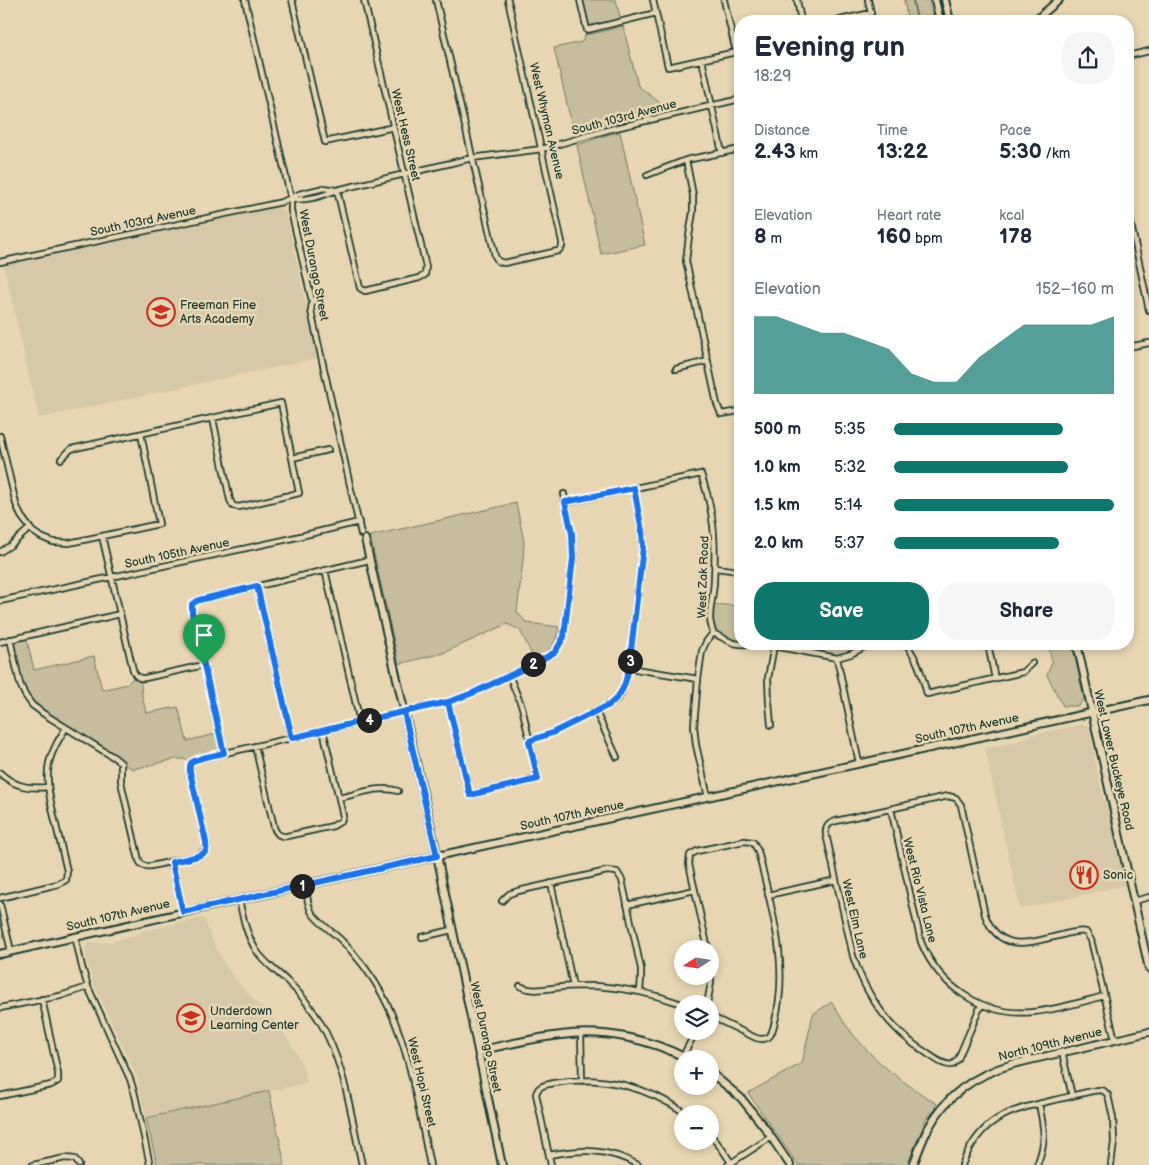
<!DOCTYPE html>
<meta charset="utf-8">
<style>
:root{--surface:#fff;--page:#f6f6f7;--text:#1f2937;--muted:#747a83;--accent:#0f766e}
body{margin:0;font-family:"Balsamiq Sans",sans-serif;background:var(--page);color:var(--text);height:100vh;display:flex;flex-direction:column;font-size:19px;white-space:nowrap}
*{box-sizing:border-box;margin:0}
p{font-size:16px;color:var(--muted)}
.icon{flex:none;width:28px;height:28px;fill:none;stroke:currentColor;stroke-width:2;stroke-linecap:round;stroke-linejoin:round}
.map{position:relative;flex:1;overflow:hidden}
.sheet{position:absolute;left:734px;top:15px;width:400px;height:635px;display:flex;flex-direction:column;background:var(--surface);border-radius:20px;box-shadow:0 2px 8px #0003}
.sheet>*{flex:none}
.needle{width:32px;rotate:258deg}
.tools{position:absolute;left:674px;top:940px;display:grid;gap:10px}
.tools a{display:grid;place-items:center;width:45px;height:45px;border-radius:50%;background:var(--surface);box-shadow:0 2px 8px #0003;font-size:25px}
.pin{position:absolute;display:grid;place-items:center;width:42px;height:42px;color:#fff;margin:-51px -21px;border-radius:50% 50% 50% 0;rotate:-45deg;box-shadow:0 0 5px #0007}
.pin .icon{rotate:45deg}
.km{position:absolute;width:25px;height:25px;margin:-12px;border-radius:50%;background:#222;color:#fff;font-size:14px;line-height:25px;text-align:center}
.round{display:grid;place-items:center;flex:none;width:52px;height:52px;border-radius:20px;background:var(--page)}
.summary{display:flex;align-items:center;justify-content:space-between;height:85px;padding:0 20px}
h1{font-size:28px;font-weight:600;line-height:38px}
.stats{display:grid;grid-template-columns:repeat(3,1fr);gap:8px;height:85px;padding:5px 20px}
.stats div{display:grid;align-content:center}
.stats b{font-size:21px;font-weight:600}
.stats small{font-size:14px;font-weight:400}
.stats p{font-size:14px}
.chart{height:140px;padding:10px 20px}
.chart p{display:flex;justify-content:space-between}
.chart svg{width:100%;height:90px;margin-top:5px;fill:var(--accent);opacity:.7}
.button{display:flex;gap:10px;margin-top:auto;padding:10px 20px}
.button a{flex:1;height:58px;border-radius:20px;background:var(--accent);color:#fff;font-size:20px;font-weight:600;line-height:58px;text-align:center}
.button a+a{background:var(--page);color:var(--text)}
ul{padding:0 20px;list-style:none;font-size:16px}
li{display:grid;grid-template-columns:80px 60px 1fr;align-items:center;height:38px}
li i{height:12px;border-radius:6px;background:var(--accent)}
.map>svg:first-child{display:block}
</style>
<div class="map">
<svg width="1149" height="1165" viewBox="0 0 1149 1165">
<rect width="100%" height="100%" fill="#e7d5b3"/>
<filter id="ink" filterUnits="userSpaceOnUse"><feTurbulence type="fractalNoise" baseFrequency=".02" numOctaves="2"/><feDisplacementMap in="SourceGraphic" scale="10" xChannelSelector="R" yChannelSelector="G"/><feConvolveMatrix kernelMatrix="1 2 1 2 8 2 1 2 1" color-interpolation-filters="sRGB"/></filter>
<g filter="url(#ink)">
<!-- built -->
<path fill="#d6c8a8" d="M 276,207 L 284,210 L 286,215 L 318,358 L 39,418 L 4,266 Z
M 1083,724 L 1087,726 L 1091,731 L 1093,741 L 1094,757 L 1103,797 L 1110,813 L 1126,885 L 1020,909 L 985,748 L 1015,742 L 1032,735 Z
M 204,918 L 211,937 L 226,967 L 236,980 L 256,1002 L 276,1022 L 289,1041 L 301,1062 L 307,1083 L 146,1118 L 138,1079 L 93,982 L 87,960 L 85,947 L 89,943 L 110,942 L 128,938 L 147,930 Z"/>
<!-- green -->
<path fill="#c6bc9e" stroke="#727c69" d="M 580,0 L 616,0 L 621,21 L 587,30 Z
M 904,0 L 929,0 L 934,21 L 905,21 L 907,17 Z
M 623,26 L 638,86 L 663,105 L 664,111 L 602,125 L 574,134 L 554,48 L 582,42 L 586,34 C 594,35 614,28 623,26 Z
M 620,132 L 645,245 L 601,254 L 577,145 L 606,135 Z
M 516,503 L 524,542 L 523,560 L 517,612 L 527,623 L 559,627 C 556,644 550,653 534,659 L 520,630 L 507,624 L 443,653 L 399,664 L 370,536 Z
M 711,604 L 740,606 L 740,644 L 713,633 Z
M 26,636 L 34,670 L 94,656 L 102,690 L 127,684 L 136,675 L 140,678 L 142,695 L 146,713 L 178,707 L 187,741 L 219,733 L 224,753 L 191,763 L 184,759 L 176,759 L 133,769 L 121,763 L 44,714 L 25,695 L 10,639 Z
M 740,644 L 864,644 L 866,647 L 837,658 L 774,646 Z
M 1048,644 L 1072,644 L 1084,698 L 1079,706 L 1063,706 L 1047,675 L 1052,662 Z
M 832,1002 C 837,1010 841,1018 846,1025 C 870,1059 902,1082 937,1104 L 927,1117 L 907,1165 L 798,1165 L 748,1093 L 802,1063 L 813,1014 Z
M 269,1091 L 285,1165 L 157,1165 L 146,1118 Z"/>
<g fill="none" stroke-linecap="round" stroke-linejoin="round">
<!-- stream -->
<path stroke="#687462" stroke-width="2" d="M 913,0 L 917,21"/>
<defs>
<path id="street" d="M 245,0 L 291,199 L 291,211 L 312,301 L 311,311 L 361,534
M 292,0 L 325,142 L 394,127
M 436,0 L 495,256 L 498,261 L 504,263 L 558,251 L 562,247 L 562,242 L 508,0
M 580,0 L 587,30 L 656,13
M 653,0 L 668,67 L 736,52 L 724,0
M 797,0 L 801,21
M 835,21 L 871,13 L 868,0
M 1128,56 L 1149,51
M 702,60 L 722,153
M 686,160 L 693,195 L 693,212 L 689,236 L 686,261 L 717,404 L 721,414 L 740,411
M 647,175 L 686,160 L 740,149
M 337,190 L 360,288 L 365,291 L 419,278 L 425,275 L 426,267 L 364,0
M 291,199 C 307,201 322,196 337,190 L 472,158 L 542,149 L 611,129 L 740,99
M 1128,210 L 1149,310
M 0,262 L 282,202 L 299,194 L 324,188 L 335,190
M 1128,347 L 1149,343
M 676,369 L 708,361
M 0,436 L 16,504 L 21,516 L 30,528
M 292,458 L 328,450
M 61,459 L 71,449 L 281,403 L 299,493 L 239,507 L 233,506 L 230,500 L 213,419
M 565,503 L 701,474 C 714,512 716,539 714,580 C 714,592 710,605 710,618 C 710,623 712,628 713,633
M 102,536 L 133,670 C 135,676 139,679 145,678 L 204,665
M 0,552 L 11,545 L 30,528 L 32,531 L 41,537 L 53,542 L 69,543 L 159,524 L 141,434
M 715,568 L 740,571
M 325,570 L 360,722
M 257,586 L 292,737
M 0,601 L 284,540 L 359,522
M 713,633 L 733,643 L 740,644
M 10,639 L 20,684 L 25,695 L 32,705 L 44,714 L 115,758 L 121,763 L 121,781 L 123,791 L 138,856 C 139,864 143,867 151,866 L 197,856 L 205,851 L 207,845 L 190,772 L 191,763 L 195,760 L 448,702 L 473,693 L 536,663 L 555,652 L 564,637 L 573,558 L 572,534 L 564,494
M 0,642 L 120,614
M 740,644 L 774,646 L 837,658 L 851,654 L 870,644
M 906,644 C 919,662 921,672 927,694 L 1023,672 L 1032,663
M 988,644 L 995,679
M 837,658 L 859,763
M 629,668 L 698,679
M 448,702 L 470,795 L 538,779 L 522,707 L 509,675
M 596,712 L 617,757
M 771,725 L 769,702 L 768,678 L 774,646
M 529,741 L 552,733 L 609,705 L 617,699 L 621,694 L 626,682 L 629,668 L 643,547 L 642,531 L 634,488
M 255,746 L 274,827 C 276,834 280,837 287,836 L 333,826 L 341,821 L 343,816 L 323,730
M 224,753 L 192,613 L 192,604 L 199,600 L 369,560
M 0,773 C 15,787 29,789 48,787
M 708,797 L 696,745 L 694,726 L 698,679 L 702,651 L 706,642 L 713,633
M 339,798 C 358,794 379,785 398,791
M 891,809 L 921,942 C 939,987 984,1017 1033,1012 C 1057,1010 1081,1002 1104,996
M 172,861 L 183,912
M 551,883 L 573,986
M 305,885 C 307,893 307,903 311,911 C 315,920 333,932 341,940 C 357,956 371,974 382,994 C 410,1045 418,1108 430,1165
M 768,895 L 836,880
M 0,898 L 58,884 L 66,880 L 67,871 C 63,855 59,838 55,821 C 51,802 45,783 49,763 C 52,750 59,739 66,728
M 239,900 C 243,917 246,934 256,950 C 264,963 277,971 288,982 C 300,993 310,1006 319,1020 C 345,1063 351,1116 362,1165
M 502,901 L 509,894 L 518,891 L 607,871 L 617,872 L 622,880 L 641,969 L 641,977 L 640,992
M 1134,901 L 1149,897
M 0,904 L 11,951
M 627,905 L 695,890
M 75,936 L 82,967 L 88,987 L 130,1079 L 135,1095 L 150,1165
M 422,937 L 452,930
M 708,949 L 689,864 L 690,855 L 697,851 L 744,841 L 753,842 L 758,851 C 771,907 790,964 775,1021 C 772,1033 771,1042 756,1038 L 710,1016
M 520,986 C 533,993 548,988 562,987 C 573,986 585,986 596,986 C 626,988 655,994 682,1004
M 707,1004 L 711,983 L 710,959
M 981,1005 L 958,1059 L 952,1065 C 943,1065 935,1059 928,1054 C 891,1031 866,996 853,956 L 826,834 C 825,826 829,823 836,821 L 948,796 L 956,798 L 961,805 L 985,915 C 1000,955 1031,942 1062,935 C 1070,933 1078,930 1086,932 L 1091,940 L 1115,1040
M 0,1008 L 60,996 L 88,987
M 581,1033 L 582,1081
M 1062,1052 L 1072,1096
M 683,1056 L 696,1031
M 0,1096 L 51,1085 L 58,1081 L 58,1073 L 42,999
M 710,1134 L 722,1149 L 732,1164
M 549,1155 C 582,1149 608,1148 638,1165
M 33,1165 L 65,1158 L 75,1159 L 79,1165
M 551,1165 L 536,1094 C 538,1085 546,1085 554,1083 C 601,1074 648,1087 687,1114
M 728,1165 L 771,1137
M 962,1165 C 981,1117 1008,1111 1054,1100 C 1069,1097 1084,1092 1099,1090 L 1104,1091 L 1108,1095 L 1113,1118 L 1114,1142 L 1111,1165
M 1037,1165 C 1047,1140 1044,1129 1039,1104"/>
<path id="secondary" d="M 935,0 L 940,21
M 945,0 L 950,21
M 1025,21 L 1038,18
M 1036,21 L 1038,18 L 1059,0
M 365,539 L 434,841 L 502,1165
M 1077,644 L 1149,969
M 0,954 L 305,885 L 1149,700
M 478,1051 C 505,1045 533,1038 561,1035 C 604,1029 650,1039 688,1059
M 710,1072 L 741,1098 L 765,1128 L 790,1165
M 913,1165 C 918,1153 922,1140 928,1129 C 946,1095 977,1074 1013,1064 L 1149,1032"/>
</defs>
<!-- street casing -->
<use href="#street" stroke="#1f3d34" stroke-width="8"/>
<!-- secondary casing -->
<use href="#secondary" stroke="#1f3d34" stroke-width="10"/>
<!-- street -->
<use href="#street" stroke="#e7d5b3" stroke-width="4.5"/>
<!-- secondary -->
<use href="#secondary" stroke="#e7d5b3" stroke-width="6"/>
</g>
</g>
<g fill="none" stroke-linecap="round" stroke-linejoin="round" filter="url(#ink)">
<defs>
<path id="route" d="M 204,665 L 224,753 C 217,755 195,758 191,763 C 189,766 190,769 190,772 L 206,842 C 206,845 207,848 206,851 C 202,857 180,860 172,862 L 183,912 L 437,856 L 404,712 L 448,702 L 473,693 L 536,663 L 555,652 L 564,637 L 573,558 L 572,534 L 565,502 L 634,488 L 642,531 L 643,547 L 629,668 C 625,685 623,694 609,705 L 552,733 L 529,741 L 538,779 L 470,795 L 448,702 C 396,713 344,725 292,738 L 257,586 L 199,600 L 192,604 L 192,613 L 204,665"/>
</defs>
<!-- route casing -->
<use href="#route" stroke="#fff" stroke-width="10"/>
<!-- route -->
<use href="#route" stroke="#1a73e8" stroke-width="6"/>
</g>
<!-- icons -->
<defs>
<symbol id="school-ring" viewBox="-11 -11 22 22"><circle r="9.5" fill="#e7d5b3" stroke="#c8321e" stroke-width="1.5"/><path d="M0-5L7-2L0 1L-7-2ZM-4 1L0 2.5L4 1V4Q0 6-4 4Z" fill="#c8321e"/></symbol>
<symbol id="restaurant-ring" viewBox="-11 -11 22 22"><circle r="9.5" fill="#e7d5b3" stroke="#c8321e" stroke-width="1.5"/><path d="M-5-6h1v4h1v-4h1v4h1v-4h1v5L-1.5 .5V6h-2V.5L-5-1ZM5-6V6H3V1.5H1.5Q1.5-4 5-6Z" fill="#c8321e"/></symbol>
</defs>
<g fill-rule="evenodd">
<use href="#school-ring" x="145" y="296" width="32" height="32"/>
<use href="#restaurant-ring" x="1068" y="859" width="32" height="32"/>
<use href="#school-ring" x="175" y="1002" width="32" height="32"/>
</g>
<g text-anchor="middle" stroke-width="5" stroke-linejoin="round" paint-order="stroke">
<!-- street labels -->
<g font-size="12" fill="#1f3d34" stroke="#e7d5b3">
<text transform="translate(624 117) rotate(-15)" y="4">South 103rd Avenue</text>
<text transform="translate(547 121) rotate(77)" y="4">West Whyman Avenue</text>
<text transform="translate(406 135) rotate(77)" y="4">West Hess Street</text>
<text transform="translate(143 221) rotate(-12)" y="4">South 103rd Avenue</text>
<text transform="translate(314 265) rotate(79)" y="4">West Durango Street</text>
<text transform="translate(177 553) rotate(-12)" y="4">South 105th Avenue</text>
<text transform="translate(703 577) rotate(-88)" y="4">West Zak Road</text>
<text transform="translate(967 728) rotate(-12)" y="4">South 107th Avenue</text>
<text transform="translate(1114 760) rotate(77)" y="4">West Lower Buckeye Road</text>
<text transform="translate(572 815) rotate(-12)" y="4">South 107th Avenue</text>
<text transform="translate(920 890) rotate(76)" y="4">West Rio Vista Lane</text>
<text transform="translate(118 915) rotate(-13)" y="4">South 107th Avenue</text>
<text transform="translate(855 919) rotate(77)" y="4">West Elm Lane</text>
<text transform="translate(486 1037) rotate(78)" y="4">West Durango Street</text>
<text transform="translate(1050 1044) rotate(-14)" y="4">North 109th Avenue</text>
<text transform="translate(422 1082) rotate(77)" y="4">West Hopi Street</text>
</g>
<!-- poi labels -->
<g font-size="12" fill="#1f3d34" stroke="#e7d5b3" text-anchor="start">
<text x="180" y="309">Freeman Fine<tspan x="180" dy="14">Arts Academy</tspan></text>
<text x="1103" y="879">Sonic</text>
<text x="210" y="1015">Underdown<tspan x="210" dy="14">Learning Center</tspan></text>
</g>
</g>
</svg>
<div class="tools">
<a><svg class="needle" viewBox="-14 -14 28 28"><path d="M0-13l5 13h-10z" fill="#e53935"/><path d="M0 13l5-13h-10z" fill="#747a83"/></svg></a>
<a><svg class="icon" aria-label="layers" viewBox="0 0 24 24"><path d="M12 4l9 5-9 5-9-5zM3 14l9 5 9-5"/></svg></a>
<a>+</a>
<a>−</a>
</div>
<div class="pin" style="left:204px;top:665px;background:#1e9e55"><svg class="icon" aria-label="arrive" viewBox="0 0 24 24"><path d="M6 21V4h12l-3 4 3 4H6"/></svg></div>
<b class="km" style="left:302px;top:886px">1</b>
<b class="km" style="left:533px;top:664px">2</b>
<b class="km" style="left:630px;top:661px">3</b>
<b class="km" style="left:369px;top:720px">4</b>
<section class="sheet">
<div class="summary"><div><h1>Evening run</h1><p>18:29</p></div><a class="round"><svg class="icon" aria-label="share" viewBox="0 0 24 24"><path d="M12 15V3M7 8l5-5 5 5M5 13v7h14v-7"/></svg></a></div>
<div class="stats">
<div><p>Distance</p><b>2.43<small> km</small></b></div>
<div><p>Time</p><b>13:22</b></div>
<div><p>Pace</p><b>5:30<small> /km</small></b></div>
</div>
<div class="stats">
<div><p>Elevation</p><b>8<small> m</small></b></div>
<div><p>Heart rate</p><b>160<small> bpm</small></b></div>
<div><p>kcal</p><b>178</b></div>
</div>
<div class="chart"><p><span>Elevation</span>152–160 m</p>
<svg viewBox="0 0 160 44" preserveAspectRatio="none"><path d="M0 44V6L10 6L20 10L30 14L40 14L50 18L60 22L70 34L80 38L90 38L100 26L110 18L120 10L130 10L140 10L150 10L160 6V44z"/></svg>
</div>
<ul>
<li><b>500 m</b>5:35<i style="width:77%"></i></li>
<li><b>1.0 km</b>5:32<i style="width:79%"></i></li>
<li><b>1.5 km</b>5:14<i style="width:100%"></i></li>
<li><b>2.0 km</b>5:37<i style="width:75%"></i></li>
</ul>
<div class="button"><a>Save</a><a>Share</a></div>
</section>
</div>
